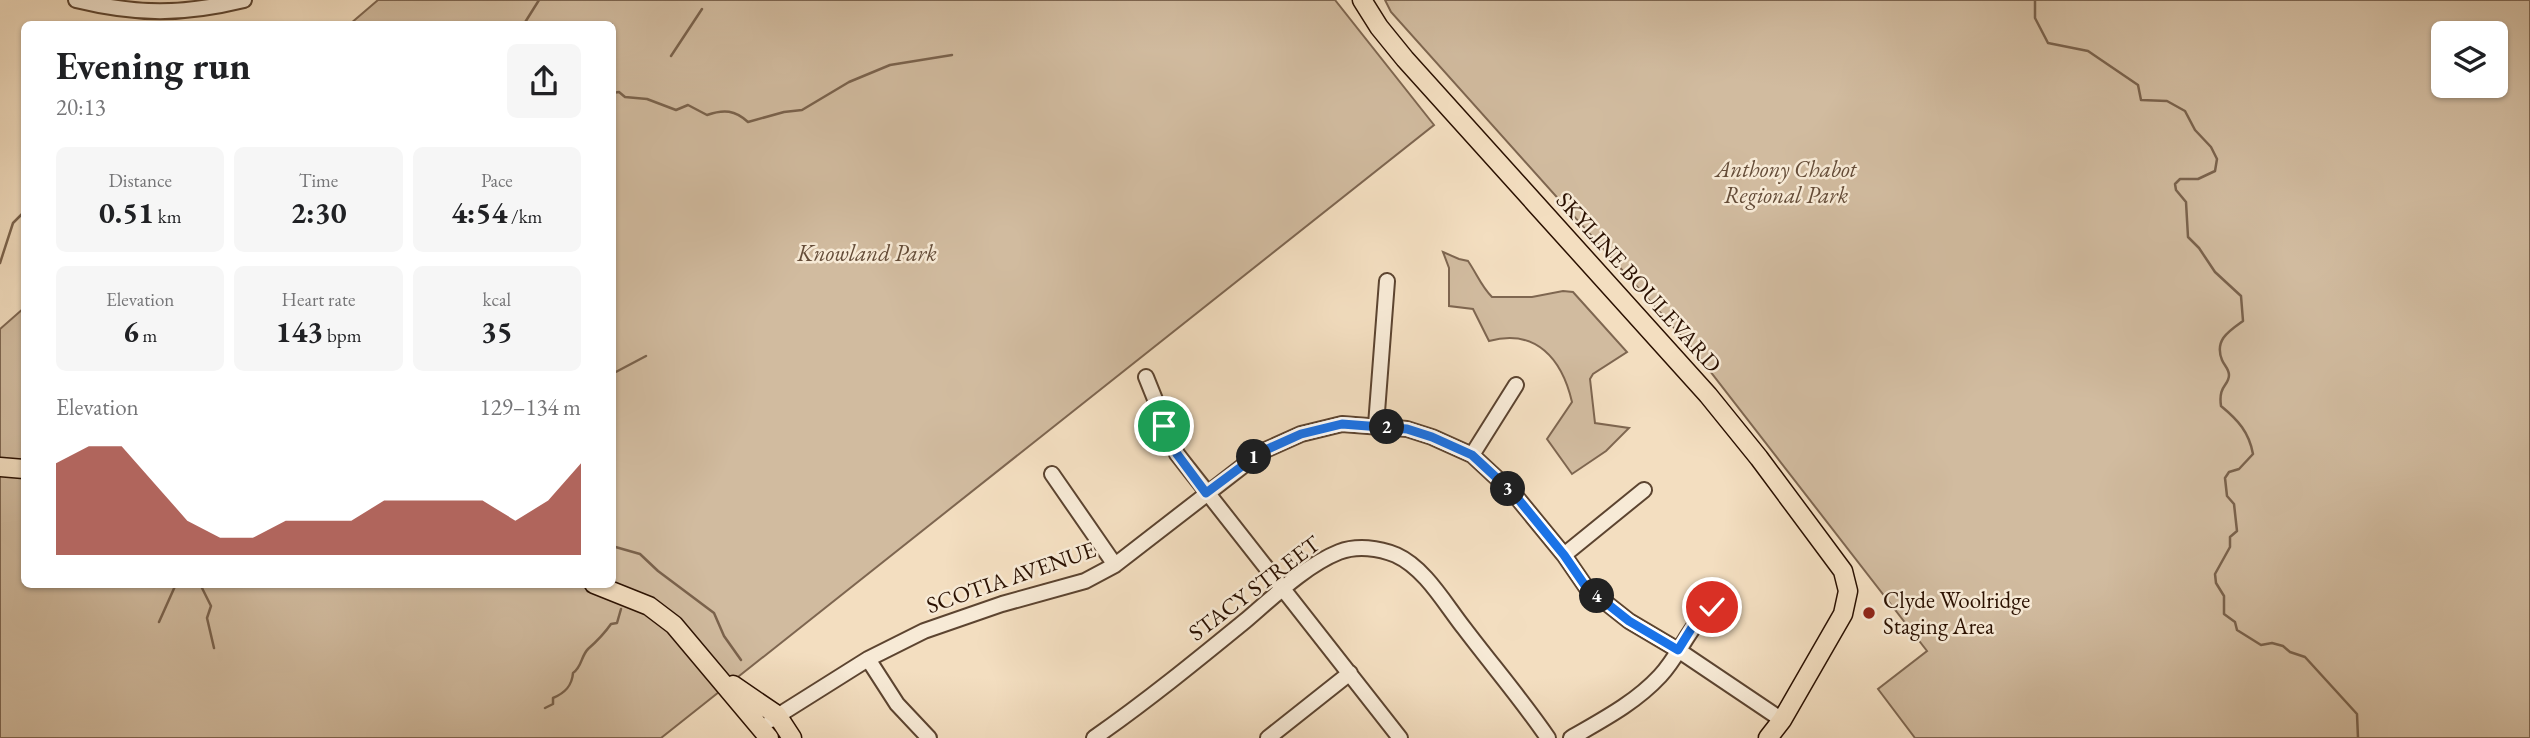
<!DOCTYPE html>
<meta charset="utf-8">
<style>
:root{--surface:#fff;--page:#f6f6f6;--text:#202124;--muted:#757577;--accent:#8f2418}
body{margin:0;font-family:"EB Garamond",serif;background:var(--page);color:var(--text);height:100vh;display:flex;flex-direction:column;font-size:26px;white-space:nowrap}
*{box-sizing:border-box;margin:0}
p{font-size:23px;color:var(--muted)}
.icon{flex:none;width:38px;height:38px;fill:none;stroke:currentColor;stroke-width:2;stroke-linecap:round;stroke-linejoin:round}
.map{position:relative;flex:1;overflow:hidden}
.details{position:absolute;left:21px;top:21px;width:595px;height:567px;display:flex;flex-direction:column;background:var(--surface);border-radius:10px;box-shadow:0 2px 5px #0004}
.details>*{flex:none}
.controls{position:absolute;left:2431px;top:21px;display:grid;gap:14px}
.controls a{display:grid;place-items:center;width:77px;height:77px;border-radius:10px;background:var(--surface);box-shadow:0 2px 5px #0004;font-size:35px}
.pin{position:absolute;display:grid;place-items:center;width:60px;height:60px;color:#fff;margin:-30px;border:4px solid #fff;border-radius:50%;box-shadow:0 2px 7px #0007}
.km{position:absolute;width:35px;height:35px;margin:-18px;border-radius:50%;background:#222;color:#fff;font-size:19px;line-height:35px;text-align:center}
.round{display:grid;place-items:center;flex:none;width:74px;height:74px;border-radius:10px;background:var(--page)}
.headline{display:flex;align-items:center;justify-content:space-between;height:119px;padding:0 35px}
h1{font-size:38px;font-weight:700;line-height:52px}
.figures{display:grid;grid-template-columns:repeat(3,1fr);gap:10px;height:119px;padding:7px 35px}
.figures div{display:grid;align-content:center;border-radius:10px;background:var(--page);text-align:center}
.figures b{font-size:30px;font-weight:700}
.figures small{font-size:19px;font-weight:400}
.figures p{font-size:19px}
.chart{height:196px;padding:14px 35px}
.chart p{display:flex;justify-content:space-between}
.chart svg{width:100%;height:126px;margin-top:7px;fill:var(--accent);opacity:.7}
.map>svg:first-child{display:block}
</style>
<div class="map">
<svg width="2530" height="738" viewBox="0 0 2530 738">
<rect width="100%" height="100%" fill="#f3dec0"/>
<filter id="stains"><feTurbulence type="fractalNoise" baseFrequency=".00286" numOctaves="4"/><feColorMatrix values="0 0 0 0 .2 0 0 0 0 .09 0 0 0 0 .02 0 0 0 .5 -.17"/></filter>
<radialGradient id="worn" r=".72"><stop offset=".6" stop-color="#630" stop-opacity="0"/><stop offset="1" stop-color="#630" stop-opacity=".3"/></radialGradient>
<!-- green -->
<path fill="#d1bb9f" stroke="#7e6650" stroke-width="2" fill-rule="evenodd" d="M 378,0 L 1335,0 L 1434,125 L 661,738 L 0,738 L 0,329 L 24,308 L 24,584 L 612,584 L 612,24 L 350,24 Z
M 1385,0 L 2530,0 L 2530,738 L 1915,738 L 1878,689 L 1927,651 L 1692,348 L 1391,12 ZM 2443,33 L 2496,33 L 2496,86 L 2443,86 Z
M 1443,252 L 1459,259 L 1468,261 C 1477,274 1481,286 1492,297 L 1532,297 L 1563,291 L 1573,292 L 1627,352 L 1593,374 L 1590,379 L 1595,423 L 1629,428 L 1606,451 L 1572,474 L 1547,439 L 1572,402 C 1562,359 1536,328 1489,341 L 1473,309 L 1449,306 L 1449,268 Z"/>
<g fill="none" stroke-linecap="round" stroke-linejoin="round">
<!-- stream -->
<path stroke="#7a624c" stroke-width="2.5" d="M 2035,0 L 2035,18 L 2048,43 L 2088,51 L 2138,85 L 2141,100 L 2167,101 L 2185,111 L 2195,130 L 2211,147 L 2217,159 L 2215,171 L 2198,179 L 2180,179 L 2175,184 L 2176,190 L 2186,202 L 2188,237 L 2199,248 L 2215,272 L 2241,296 L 2243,321 C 2229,331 2214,340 2222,360 C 2224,365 2229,369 2229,375 C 2229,386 2218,385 2221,406 C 2238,420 2249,432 2253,454 L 2239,469 L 2229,472 L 2225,478 L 2227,496 L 2234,504 L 2237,531 L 2230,537 L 2230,547 L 2215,574 L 2216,583 L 2224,596 L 2224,614 L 2235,622 L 2237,630 L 2261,645 L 2272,643 L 2283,646 L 2290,652 L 2305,657 L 2357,714 L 2358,738
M 524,24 L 539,0
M 671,56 L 702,9
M 612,93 L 619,92 L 625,97 L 647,99 L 676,110 L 688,105 L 707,115 C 724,109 735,110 748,122 L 784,112 L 802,110 L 849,82 L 890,65 L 952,55
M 0,263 L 13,223 L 24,212
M 612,374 L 646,356
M 612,546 L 640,554 L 658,571 L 714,613 L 724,636 L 741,660
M 200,584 L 211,606 L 207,618 L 214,648
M 159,622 L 176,584
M 545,708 L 553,704 L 553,698 C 565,693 572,686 573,673 C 582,667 581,656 588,649 C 596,642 604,634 611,624 L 617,623 L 621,609"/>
<defs>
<path id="minor" d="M 76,0 C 137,15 183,15 244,0
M 1146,377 L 1177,454 L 1400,738
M 1376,425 L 1387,281
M 1472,455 L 1516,385
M 1052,474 L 1115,565
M 1564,555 L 1644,490
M 868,659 L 897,704 L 929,738
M 771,720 L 868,659 L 924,631 L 1002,604 L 1085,581 L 1115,565 L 1261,452 L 1301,434 L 1342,424 L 1407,429 L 1432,437 L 1472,455 L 1514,494 L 1564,555 L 1586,587 L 1629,621 L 1678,650 L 1782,720
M 1094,738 C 1147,701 1196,661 1245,621 C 1272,598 1306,565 1339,552 C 1357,545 1379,548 1396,555 C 1425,568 1445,604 1464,628 C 1492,665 1522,700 1548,738
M 1268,738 L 1350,673
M 1571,738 C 1602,720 1635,703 1660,676 C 1685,649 1690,617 1726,599"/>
<path id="major" d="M 1362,0 L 1379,27 L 1405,59 L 1708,395 L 1759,458 L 1843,571 L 1848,591 L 1843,614 L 1782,720 L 1768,738
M 0,467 L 24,469
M 594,584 L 649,606 L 674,625 L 769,738
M 733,685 L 777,715 L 792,738"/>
</defs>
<!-- minor casing -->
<use href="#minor" stroke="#5c4430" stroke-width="18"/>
<!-- major casing -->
<use href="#major" stroke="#2a1000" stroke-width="21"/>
<!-- minor -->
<use href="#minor" stroke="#f7ead6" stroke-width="14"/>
<!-- major -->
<use href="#major" stroke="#f3dec0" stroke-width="18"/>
</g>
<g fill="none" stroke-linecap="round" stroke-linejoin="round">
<defs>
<path id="route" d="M 1164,426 L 1177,454 L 1206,493 L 1261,452 L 1301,434 L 1342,424 L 1407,429 L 1432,437 L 1472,455 L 1514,494 L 1564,555 L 1586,587 L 1629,621 L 1678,650 L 1696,621 L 1712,607"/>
</defs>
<!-- route casing -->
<use href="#route" stroke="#fff" stroke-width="14"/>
<!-- route -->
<use href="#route" stroke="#1a73e8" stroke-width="9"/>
</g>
<!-- markers -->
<circle fill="#8f2418" stroke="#f7ead6" stroke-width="2.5" cx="1869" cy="613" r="7"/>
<g text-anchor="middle" stroke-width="5" stroke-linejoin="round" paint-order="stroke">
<!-- park labels -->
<g font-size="23" font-style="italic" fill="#644c38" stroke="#f7ead6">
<text x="1786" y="177">Anthony Chabot<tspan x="1786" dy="26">Regional Park</tspan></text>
<text x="867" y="261">Knowland Park</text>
</g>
<!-- street labels -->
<g font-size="23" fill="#2a1000" stroke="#f7ead6">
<text transform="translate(1639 282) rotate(48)" y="8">SKYLINE BOULEVARD</text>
<text transform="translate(1011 577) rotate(-19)" y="8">SCOTIA AVENUE</text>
<text transform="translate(1254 588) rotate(-37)" y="8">STACY STREET</text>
</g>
<!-- poi labels -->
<g font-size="23" fill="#2a1000" stroke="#f7ead6" text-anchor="start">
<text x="1883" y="608">Clyde Woolridge<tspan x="1883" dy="26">Staging Area</tspan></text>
</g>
</g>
<rect width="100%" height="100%" filter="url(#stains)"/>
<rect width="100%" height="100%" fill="url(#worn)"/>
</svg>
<div class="controls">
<a><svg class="icon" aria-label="layers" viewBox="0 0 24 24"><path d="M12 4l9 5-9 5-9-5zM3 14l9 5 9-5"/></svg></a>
</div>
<div class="pin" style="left:1164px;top:426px;background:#1e9e55"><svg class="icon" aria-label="arrive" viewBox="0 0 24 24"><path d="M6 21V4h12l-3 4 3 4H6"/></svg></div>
<div class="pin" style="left:1712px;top:607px;background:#d93025"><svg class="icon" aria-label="check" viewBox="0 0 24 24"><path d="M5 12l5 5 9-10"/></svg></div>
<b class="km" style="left:1254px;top:457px">1</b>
<b class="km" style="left:1387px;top:427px">2</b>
<b class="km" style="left:1508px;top:489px">3</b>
<b class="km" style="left:1597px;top:596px">4</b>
<section class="details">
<div class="headline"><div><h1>Evening run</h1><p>20:13</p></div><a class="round"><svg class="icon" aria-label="share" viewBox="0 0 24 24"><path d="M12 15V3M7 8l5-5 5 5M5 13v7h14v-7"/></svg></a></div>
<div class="figures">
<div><p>Distance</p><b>0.51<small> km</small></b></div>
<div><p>Time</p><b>2:30</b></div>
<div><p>Pace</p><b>4:54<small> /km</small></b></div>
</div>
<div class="figures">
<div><p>Elevation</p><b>6<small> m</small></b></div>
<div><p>Heart rate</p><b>143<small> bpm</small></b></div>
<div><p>kcal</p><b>35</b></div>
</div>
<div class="chart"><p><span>Elevation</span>129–134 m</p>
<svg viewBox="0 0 160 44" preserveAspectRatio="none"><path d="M0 44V12L10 6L20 6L30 19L40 32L50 38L60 38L70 32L80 32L90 32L100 25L110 25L120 25L130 25L140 32L150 25L160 12V44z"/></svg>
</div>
</section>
</div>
